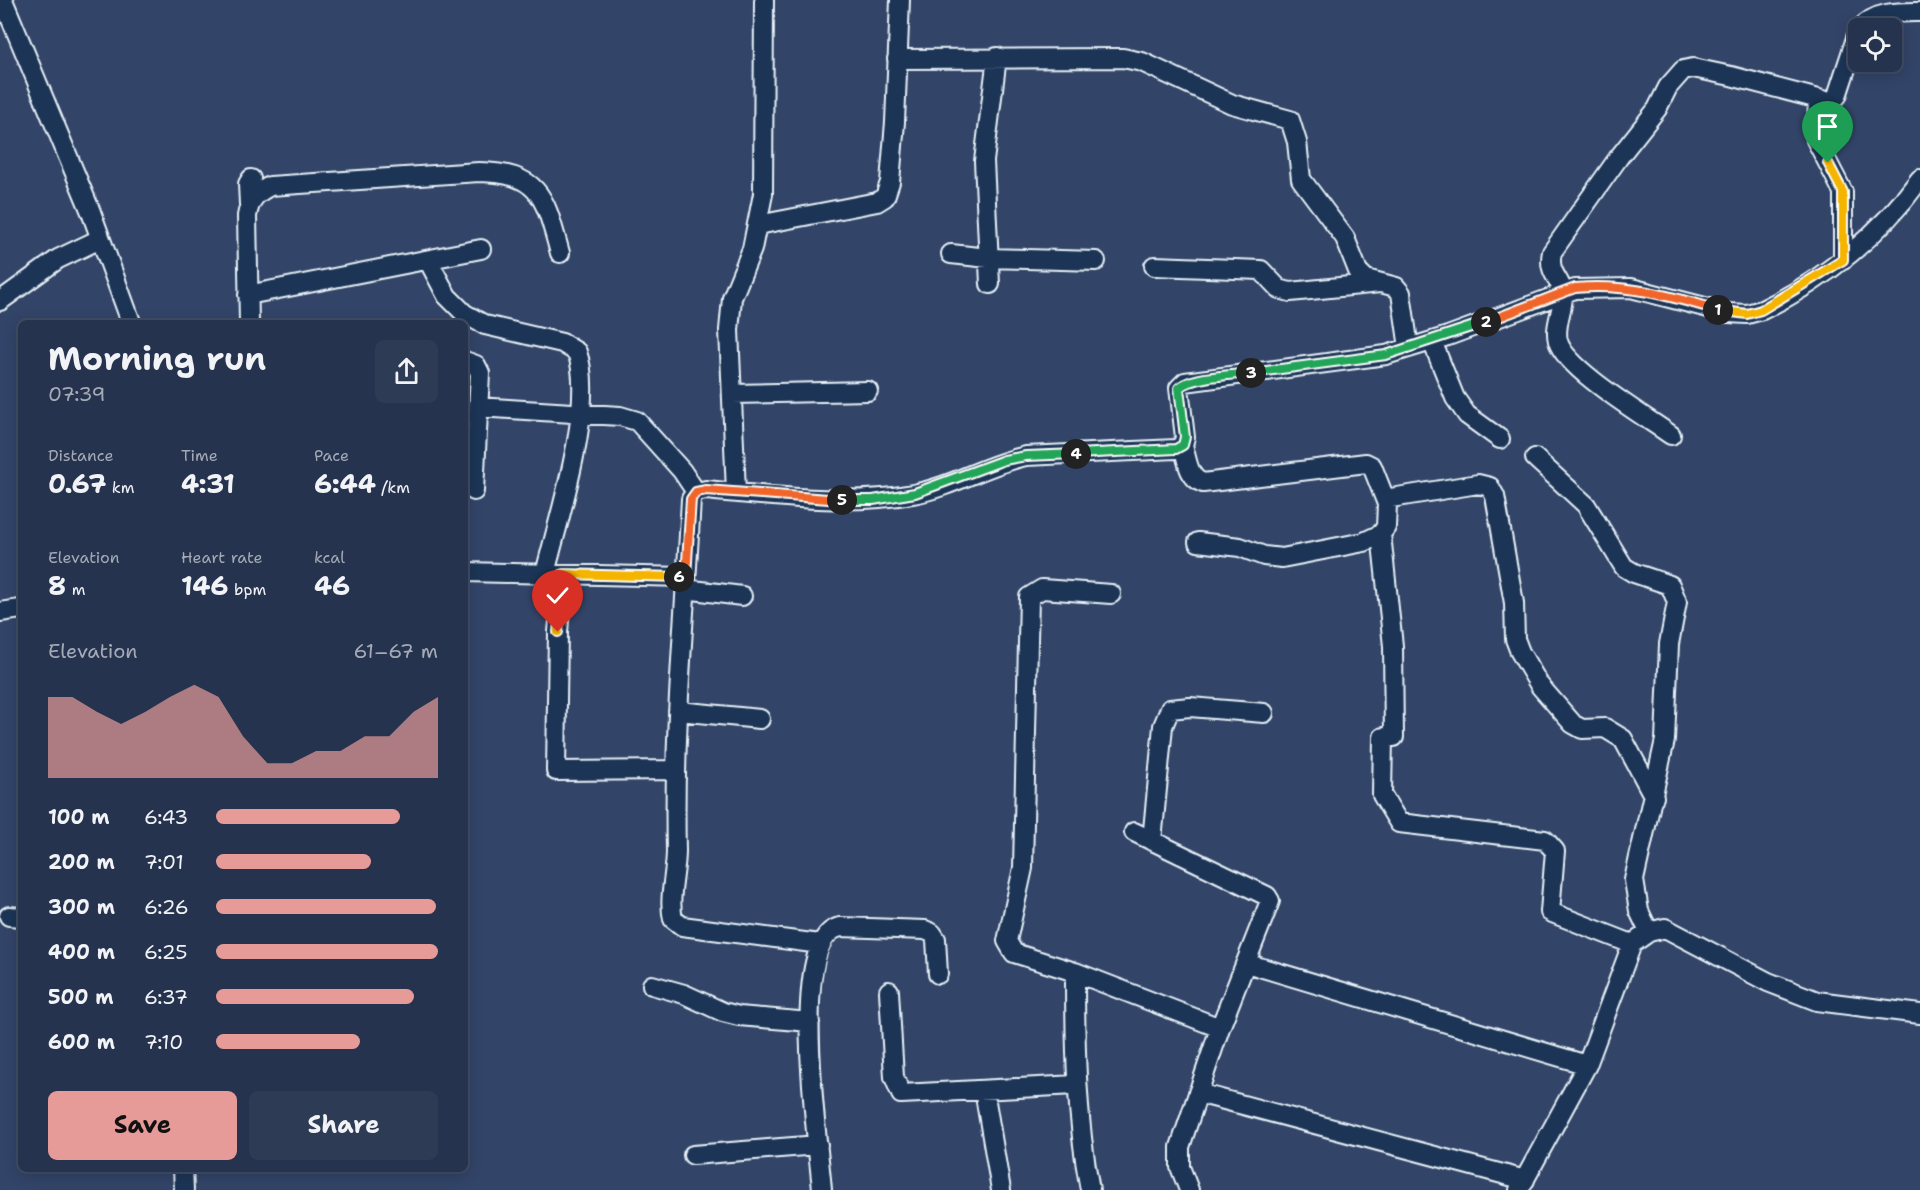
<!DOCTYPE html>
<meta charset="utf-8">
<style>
:root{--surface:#26334e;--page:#2e3b55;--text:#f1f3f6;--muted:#a4aab6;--line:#424e66;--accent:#e69b98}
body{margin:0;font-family:"Shantell Sans",sans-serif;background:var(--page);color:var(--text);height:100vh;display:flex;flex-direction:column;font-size:22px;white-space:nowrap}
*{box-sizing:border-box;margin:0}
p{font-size:20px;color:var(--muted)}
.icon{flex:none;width:33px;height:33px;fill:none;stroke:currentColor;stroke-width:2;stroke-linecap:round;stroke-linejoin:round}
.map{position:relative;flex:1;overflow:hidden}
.sheet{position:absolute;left:18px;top:320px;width:450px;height:852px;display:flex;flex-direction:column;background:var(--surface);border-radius:9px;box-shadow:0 3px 15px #0003,0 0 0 2px var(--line)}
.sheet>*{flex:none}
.fabs{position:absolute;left:1848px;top:18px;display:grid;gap:12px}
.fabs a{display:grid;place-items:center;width:54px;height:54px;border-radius:9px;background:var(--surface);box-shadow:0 3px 15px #0003,0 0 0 2px var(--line);font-size:30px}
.pin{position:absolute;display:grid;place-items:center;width:51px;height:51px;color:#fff;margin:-62px -26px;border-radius:50% 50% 50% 0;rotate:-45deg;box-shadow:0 0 6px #0007}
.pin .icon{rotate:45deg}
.km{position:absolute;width:30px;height:30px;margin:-15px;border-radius:50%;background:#222;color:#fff;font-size:16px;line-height:30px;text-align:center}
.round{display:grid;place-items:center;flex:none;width:63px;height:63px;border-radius:9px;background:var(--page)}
.headline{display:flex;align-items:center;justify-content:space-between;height:102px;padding:0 30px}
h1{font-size:33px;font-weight:700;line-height:45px}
.stats{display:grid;grid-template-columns:repeat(3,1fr);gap:9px;height:102px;padding:6px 30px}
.stats div{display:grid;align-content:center}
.stats b{font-size:26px;font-weight:700}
.stats small{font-size:16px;font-weight:400}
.stats p{font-size:16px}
.chart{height:168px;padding:12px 30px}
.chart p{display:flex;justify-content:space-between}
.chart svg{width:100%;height:108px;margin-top:6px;fill:var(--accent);opacity:.7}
.button{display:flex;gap:12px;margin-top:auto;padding:12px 30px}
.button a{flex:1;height:69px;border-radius:9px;background:var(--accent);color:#111;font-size:24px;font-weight:700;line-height:69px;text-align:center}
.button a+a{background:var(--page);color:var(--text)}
ul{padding:0 30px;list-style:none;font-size:20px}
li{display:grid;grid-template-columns:96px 72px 1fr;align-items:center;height:45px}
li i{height:15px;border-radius:8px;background:var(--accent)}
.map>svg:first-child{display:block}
</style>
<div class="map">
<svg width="1920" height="1190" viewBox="0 0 1920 1190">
<rect width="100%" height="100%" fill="#324468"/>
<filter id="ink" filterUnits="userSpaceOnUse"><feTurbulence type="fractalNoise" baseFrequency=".0167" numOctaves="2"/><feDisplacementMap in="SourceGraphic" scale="12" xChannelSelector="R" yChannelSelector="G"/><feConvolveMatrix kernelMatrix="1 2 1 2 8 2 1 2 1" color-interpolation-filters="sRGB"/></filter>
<g filter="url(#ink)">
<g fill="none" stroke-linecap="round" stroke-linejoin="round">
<defs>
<path id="minor" d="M 3,0 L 91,212 L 131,322
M 1861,28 C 1876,11 1899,12 1920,12
M 897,59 L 1123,58 L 1142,62 L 1232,104 L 1290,120 L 1297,142 L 1301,179 L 1345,238 L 1358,271 L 1366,279 L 1396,287 L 1401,293 L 1409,348
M 1818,101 L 1816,140 L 1843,192 L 1843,260
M 249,204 L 248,184 L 251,179
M 758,225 L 877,202 L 885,197 L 890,182 L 895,122 L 900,0
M 951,254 L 988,258 L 1096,261
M 428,260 L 447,296 L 465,314 L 485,325 L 562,343 L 577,352 C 596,404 558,519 545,574
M 1154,266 L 1261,270 L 1279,289 L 1290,292 L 1380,283
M 990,284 L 984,161 L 997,57
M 248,295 L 481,249
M 0,301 L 58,259 L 100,239
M 249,322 L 247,216 C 250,199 255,194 270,186 L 479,172 C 542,173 545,199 560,253
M 1432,341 L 1455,398 L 1467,415 L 1500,439
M 465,361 L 476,365 L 480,373 L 474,491
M 732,394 L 868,391
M 478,407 L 620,416 L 637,421 L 682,471 L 696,492
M 1671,435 C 1646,417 1565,369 1558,341 C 1554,326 1563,311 1563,295 C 1562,278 1547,275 1552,252 L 1619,157 L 1657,109 L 1668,87 L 1683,70 L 1693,68 L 1731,76 L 1830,102 L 1837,96 L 1858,32
M 1183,445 C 1187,459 1188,478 1203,483 L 1366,463 L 1372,466 L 1387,504
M 1535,458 L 1586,505 L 1624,567 L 1634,573 L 1670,585 L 1677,602 L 1669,644 L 1665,740 L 1634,880 L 1639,911 L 1649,932
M 736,492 L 729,330 L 732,298 L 752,249 L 763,194 L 764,0
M 1381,534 L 1393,646 L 1394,737
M 1198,542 L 1240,547 L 1264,556 L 1282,558 L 1364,542 L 1381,534 L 1386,527 L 1387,504 L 1391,498 L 1478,484 L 1490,487 L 1495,496 L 1514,603 L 1515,639 L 1520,652 L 1540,686 L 1573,724 L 1582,729 L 1605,728 L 1623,739 L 1654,797
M 465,572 L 686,577
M 563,575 L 558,632 L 556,771 L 674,770
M 685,589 L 742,596
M 1111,594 L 1042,589 L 1029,597 L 1023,868 L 1007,941 L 1014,953 L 1075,972 L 1220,1028
M 0,612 L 21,609
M 678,711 L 760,719
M 1383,737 L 1382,795 L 1399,823 L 1545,840 L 1555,851 L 1550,912 L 1632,944
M 1134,832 L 1267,896 L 1270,901 L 1220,1028 L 1180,1147 L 1180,1167 L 1189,1190
M 1152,841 L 1163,726 L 1170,709 L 1190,707 L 1264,713
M 9,916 L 21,917
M 820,944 L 682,926 L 673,919 C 668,898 676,873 676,851 C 673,733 685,616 691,499 L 696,492 L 706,490 C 774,496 845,506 913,494 C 952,487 987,464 1026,456 L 1176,449 L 1183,445 L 1185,437 L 1179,388 L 1185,382 L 1386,355 L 1448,336 L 1575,289 L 1631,288 L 1728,313 L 1747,314 L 1762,310 C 1824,280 1880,235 1920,179
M 1246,963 L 1587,1065
M 1075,972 C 1075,1046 1076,1117 1090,1190
M 652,985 L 684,994 L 723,1012 L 739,1016 L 810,1022
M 889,991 L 894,1077 L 901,1094 L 1076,1085
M 984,1090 L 1001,1190
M 1198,1093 L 1525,1180
M 693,1155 L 818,1145
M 183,1168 L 184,1190
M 822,1190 C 819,1147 786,935 841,927 L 925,930 L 932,933 L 936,939 L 938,974
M 1519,1190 L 1587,1065 L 1632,944 L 1649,932 L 1665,928 L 1768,982 L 1817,1001 L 1920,1014"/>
</defs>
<!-- minor casing -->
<use href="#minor" stroke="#e8f1f8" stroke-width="22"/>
<!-- minor -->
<use href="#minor" stroke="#1d3557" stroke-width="18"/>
</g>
</g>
<g fill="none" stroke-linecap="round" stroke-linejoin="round" filter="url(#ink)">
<defs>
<path id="split-1" d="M 1718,310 L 1747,314 L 1761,310 L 1843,260 L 1843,192 L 1828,163"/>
<path id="split-2" d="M 1486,322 L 1575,288 C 1626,283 1670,296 1718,310"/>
<path id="split-3" d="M 1251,373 L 1386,355 L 1486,322"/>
<path id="split-4" d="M 1076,454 L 1176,449 L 1183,445 L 1185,437 L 1179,388 C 1190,376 1234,375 1251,373"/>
<path id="split-5" d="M 842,500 L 873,500 L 915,493 L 1004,460 L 1026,456 L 1076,454"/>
<path id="split-6" d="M 679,577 L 686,577 L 691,499 L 696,492 L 706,490 L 842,500"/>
<path id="split-7" d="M 558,632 L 563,574 L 679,577"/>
</defs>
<!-- split-1 casing -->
<use href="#split-1" stroke="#fff" stroke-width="12"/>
<!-- split-2 casing -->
<use href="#split-2" stroke="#fff" stroke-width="12"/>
<!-- split-3 casing -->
<use href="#split-3" stroke="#fff" stroke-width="12"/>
<!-- split-4 casing -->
<use href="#split-4" stroke="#fff" stroke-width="12"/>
<!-- split-5 casing -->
<use href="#split-5" stroke="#fff" stroke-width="12"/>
<!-- split-6 casing -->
<use href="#split-6" stroke="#fff" stroke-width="12"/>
<!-- split-7 casing -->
<use href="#split-7" stroke="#fff" stroke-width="12"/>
<!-- split-1 -->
<use href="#split-1" stroke="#f5b400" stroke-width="8"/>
<!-- split-2 -->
<use href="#split-2" stroke="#f0652b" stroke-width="8"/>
<!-- split-3 -->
<use href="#split-3" stroke="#22a559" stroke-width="8"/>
<!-- split-4 -->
<use href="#split-4" stroke="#22a559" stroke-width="8"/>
<!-- split-5 -->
<use href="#split-5" stroke="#22a559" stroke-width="8"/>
<!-- split-6 -->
<use href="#split-6" stroke="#f0652b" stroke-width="8"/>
<!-- split-7 -->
<use href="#split-7" stroke="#f5b400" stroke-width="8"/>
</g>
</svg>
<div class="fabs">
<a><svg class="icon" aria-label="locate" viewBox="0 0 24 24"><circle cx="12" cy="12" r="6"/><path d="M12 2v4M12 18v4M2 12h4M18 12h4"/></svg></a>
</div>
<div class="pin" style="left:1828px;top:163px;background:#1e9e55"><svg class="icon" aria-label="arrive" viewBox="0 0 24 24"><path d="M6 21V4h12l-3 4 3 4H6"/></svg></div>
<div class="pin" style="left:558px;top:632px;background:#d93025"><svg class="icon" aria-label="check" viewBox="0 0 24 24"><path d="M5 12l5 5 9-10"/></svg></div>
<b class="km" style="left:1718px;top:310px">1</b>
<b class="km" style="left:1486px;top:322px">2</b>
<b class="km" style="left:1251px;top:373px">3</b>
<b class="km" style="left:1076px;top:454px">4</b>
<b class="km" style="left:842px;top:500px">5</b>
<b class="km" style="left:679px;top:577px">6</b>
<section class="sheet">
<div class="headline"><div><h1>Morning run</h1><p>07:39</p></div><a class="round"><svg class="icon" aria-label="share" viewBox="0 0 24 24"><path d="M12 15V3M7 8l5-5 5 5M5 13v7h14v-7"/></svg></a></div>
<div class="stats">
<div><p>Distance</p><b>0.67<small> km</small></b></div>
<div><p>Time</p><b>4:31</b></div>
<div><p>Pace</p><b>6:44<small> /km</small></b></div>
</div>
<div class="stats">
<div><p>Elevation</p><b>8<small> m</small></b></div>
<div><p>Heart rate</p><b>146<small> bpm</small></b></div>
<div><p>kcal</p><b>46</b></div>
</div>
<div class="chart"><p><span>Elevation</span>61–67 m</p>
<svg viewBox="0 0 160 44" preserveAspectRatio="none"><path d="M0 44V11L10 11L20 17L30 22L40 17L50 11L60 6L70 11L80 27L90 38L100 38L110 33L120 33L130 27L140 27L150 17L160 11V44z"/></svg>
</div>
<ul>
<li><b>100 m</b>6:43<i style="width:83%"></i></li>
<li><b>200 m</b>7:01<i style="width:70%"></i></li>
<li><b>300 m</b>6:26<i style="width:99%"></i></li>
<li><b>400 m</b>6:25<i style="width:100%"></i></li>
<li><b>500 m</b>6:37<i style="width:89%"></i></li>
<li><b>600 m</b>7:10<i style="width:65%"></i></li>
</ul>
<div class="button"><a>Save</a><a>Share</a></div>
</section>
</div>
